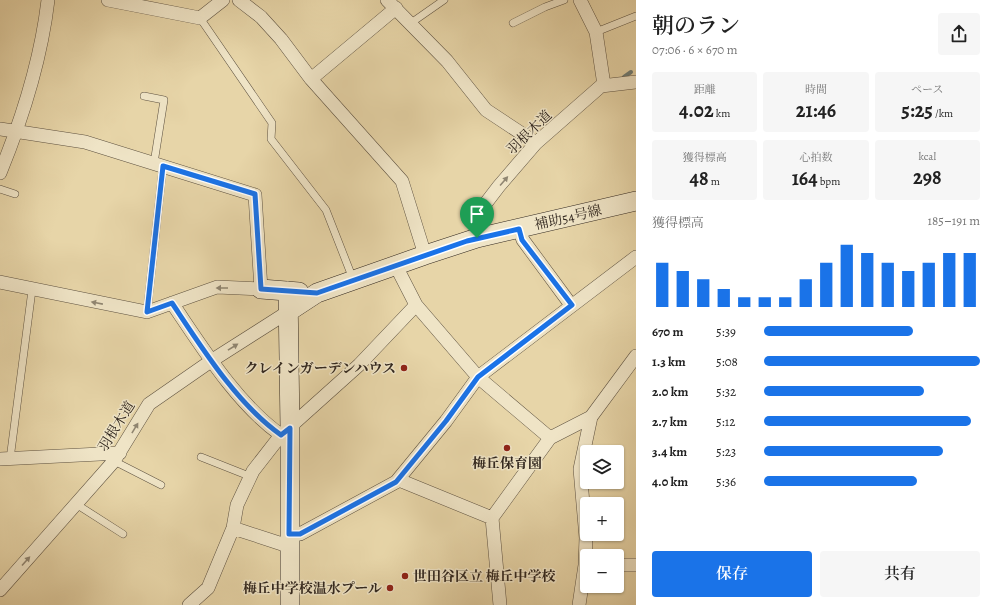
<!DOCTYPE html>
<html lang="ja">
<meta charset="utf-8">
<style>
:root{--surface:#fff;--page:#f6f6f6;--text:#222;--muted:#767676;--accent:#1a73e8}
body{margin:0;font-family:Alegreya,"Noto Serif JP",serif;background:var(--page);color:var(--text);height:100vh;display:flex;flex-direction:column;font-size:15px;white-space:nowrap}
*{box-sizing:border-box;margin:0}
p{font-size:13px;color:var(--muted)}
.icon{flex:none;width:22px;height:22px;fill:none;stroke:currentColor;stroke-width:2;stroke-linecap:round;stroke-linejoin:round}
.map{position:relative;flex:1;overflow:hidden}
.sheet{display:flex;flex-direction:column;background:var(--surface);width:360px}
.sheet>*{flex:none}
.fabs{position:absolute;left:580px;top:445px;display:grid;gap:8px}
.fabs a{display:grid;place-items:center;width:44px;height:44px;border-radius:4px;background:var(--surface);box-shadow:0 1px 3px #0004;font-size:20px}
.pin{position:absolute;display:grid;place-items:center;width:34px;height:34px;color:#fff;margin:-41px -17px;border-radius:50% 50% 50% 0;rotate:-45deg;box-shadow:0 0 4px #0007}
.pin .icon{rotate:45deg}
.round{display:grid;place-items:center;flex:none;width:42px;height:42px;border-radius:4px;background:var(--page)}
.summary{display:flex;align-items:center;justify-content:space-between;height:68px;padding:0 16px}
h1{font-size:22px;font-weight:600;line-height:30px}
.metrics{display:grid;grid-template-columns:repeat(3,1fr);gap:6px;height:68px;padding:4px 16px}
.metrics div{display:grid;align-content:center;border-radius:4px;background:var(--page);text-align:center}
.metrics b{font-size:20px;font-weight:600}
.metrics small{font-size:11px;font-weight:400}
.metrics p{font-size:11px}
.chart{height:112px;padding:8px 16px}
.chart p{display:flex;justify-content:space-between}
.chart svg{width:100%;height:72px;margin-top:4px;stroke:var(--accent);stroke-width:6}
.cta{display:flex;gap:8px;margin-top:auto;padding:8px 16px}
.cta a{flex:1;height:46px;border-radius:4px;background:var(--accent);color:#fff;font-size:16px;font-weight:600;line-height:46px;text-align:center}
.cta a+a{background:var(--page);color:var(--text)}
ul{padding:0 16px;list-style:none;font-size:13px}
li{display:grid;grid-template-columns:64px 48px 1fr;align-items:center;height:30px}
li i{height:10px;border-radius:5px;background:var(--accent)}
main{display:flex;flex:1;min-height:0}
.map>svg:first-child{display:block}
</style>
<main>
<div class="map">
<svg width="636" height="605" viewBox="0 0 636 605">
<rect width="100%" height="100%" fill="#e7d5a8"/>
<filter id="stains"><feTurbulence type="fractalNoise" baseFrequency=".005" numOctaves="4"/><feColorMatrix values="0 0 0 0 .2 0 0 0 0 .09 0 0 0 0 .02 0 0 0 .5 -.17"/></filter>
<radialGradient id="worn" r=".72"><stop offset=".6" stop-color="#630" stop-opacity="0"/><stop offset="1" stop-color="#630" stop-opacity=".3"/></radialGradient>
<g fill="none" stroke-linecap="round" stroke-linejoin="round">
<!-- stream -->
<path stroke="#6f7d76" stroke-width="4" d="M 624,77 L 631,72"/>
<defs>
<path id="lane" d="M 200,18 L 272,123 L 271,139 L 326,210 L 353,279
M 411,23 L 444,0
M 513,23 L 545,7 L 564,0
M 596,32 L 636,16
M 144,96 L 164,100 L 154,163
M 0,189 L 15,194
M 147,312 L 163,166
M 201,457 L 249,476
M 10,459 L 32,290
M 114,461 L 161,485
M 76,504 L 123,534"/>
<path id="street" d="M 108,0 L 200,18 L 223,0
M 239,0 L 261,17 L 281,39 L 311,79 L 402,181 L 425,255
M 387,0 L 447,61 L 486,110 L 536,143
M 580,0 L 596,32 L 604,85
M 311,79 L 396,8
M 0,129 L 85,142 L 255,195 L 261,289 L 217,287 L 147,312 L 0,282
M 0,173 C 23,117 41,60 48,0
M 519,229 L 523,240 L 571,305
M 477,238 L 476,216 L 499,186 L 536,143 L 601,86 L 636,82
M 396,266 L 416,305 L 478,377 L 550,438
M 172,303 C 202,347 237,404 281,435
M 0,459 L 120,453
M 399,480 L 492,518 L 500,605
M 492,518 L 550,438 L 591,417
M 233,528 L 282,544 L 289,544
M 289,534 L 300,534 L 396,482 L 446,421 L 478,377 L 636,257
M 617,565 L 636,565
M 0,590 L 114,461 L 149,404 L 211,361 L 288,312
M 189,605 L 208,588 L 233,528 L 237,505 L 253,471 L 281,435 L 359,365 L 416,305
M 579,605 L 585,565 L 586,538 L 580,469 L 591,417 L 636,356"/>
<path id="secondary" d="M 261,289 L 299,292
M 288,291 L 290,428 L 290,605
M 288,312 L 317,293 L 425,255 L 477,238 L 636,201"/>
</defs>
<!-- lane casing -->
<use href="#lane" stroke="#5e5241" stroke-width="8"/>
<!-- street casing -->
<use href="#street" stroke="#5e5241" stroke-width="14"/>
<!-- secondary casing -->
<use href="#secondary" stroke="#31271f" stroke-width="20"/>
<!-- lane -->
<use href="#lane" stroke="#efe4c6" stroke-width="7"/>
<!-- street -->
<use href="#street" stroke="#efe4c6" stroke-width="13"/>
<!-- secondary -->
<use href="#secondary" stroke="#efe4c6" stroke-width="19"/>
</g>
<!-- one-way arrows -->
<defs><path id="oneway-solid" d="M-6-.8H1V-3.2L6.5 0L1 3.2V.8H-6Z"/></defs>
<g fill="#908672">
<use href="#oneway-solid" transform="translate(504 181) rotate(-49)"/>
<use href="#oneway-solid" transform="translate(222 288) rotate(180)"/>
<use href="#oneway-solid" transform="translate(97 303) rotate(-169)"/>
<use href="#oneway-solid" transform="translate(233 347) rotate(-32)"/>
<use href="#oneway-solid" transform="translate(135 428) rotate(-59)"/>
<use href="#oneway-solid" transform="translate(26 561) rotate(-48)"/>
</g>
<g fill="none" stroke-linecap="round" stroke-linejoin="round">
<defs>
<path id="route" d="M 163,166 L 255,194 L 261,289 L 317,293 L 467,241 L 519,229 L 522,240 L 572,305 L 478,377 L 446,421 L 396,482 L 300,534 L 289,534 L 290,428 L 281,435 C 237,404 202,348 172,303 L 147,312 Z"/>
</defs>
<!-- route casing -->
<use href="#route" stroke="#fff" stroke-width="8"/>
<!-- route -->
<use href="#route" stroke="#1a73e8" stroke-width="5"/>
</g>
<!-- markers -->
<g fill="#8f2418" stroke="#efe4c6" stroke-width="1.5">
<circle cx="404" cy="368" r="4"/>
<circle cx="507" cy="448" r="4"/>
<circle cx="405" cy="576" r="4"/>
<circle cx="390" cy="588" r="4"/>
</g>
<g text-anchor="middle" stroke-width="3" stroke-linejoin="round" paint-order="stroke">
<!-- street labels -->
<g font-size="14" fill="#31271f" stroke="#efe4c6">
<text transform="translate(529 132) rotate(-44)" y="5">羽根木道</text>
<text transform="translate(568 217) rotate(-13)" y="5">補助54号線</text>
<text transform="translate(116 426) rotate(-58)" y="5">羽根木道</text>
</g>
<!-- poi labels -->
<g font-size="14" font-weight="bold" fill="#31271f" stroke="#efe4c6" text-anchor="end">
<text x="396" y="373">クレインガーデンハウス</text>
<text x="507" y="468" text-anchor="middle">梅丘保育園</text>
<text x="413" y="581" text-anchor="start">世田谷区立 梅丘中学校</text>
<text x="382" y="593">梅丘中学校温水プール</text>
</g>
</g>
<rect width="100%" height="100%" filter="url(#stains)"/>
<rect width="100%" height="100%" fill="url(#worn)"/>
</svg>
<div class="fabs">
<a><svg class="icon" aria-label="layers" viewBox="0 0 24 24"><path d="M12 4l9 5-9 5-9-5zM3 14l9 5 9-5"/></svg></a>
<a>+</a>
<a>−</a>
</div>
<div class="pin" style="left:477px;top:238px;background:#1e9e55"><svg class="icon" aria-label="arrive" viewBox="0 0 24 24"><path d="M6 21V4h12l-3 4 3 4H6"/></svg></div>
</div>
<section class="sheet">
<div class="summary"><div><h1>朝のラン</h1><p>07:06 · 6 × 670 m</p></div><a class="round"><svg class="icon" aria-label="share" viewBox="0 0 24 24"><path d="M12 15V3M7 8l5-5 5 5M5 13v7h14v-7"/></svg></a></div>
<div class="metrics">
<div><p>距離</p><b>4.02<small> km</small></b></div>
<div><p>時間</p><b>21:46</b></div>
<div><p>ペース</p><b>5:25<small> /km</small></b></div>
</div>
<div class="metrics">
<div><p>獲得標高</p><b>48<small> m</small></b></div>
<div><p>心拍数</p><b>164<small> bpm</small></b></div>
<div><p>kcal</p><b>298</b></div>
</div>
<div class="chart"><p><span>獲得標高</span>185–191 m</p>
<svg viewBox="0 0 160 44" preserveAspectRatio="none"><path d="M5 44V17M15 44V22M25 44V27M35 44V33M45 44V38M55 44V38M65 44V38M75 44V27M85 44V17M95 44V6M105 44V11M115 44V17M125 44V22M135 44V17M145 44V11M155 44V11"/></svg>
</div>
<ul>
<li><b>670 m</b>5:39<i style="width:69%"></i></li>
<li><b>1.3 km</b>5:08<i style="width:100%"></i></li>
<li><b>2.0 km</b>5:32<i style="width:74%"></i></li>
<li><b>2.7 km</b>5:12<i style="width:96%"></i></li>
<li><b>3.4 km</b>5:23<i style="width:83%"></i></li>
<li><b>4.0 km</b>5:36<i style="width:71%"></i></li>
</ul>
<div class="cta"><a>保存</a><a>共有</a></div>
</section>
</main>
